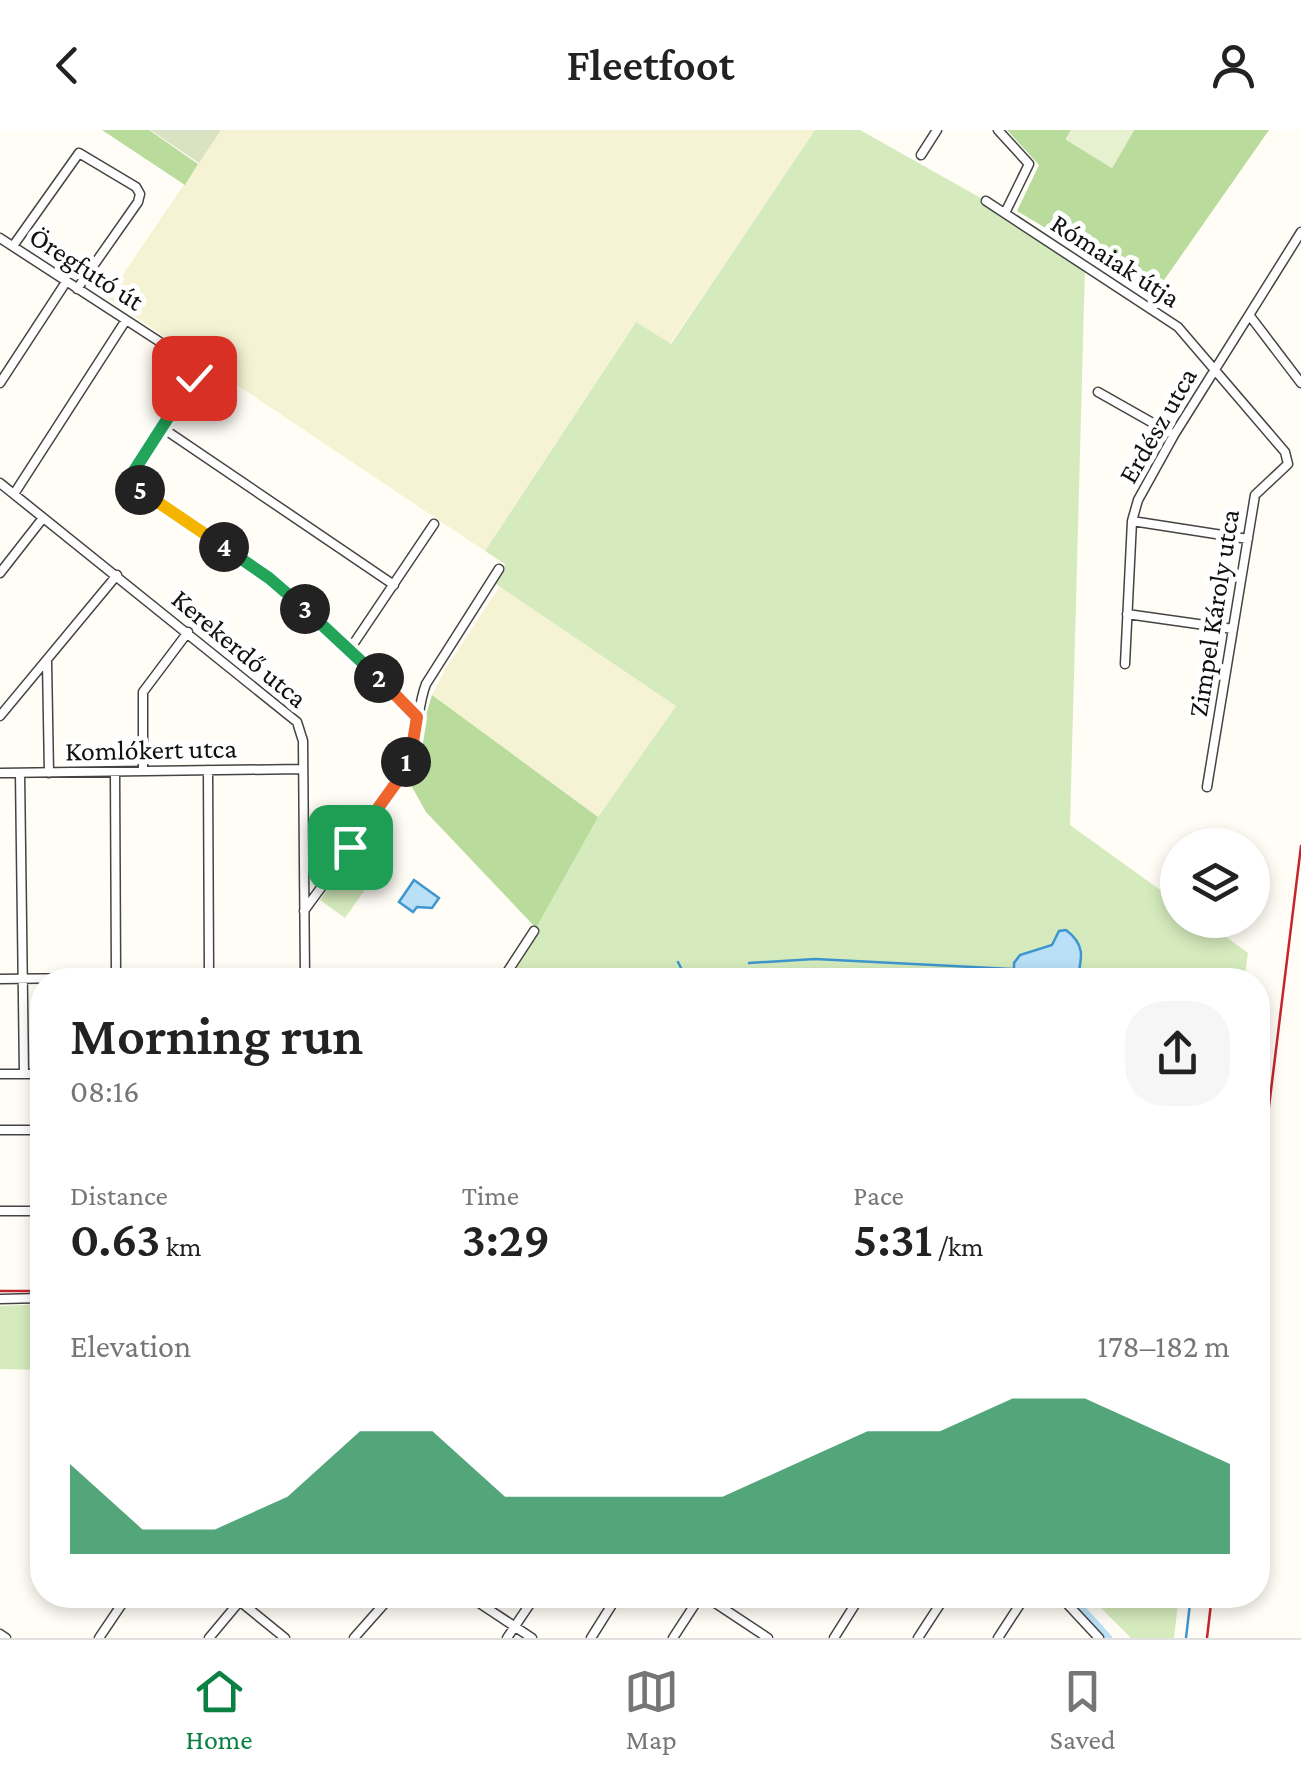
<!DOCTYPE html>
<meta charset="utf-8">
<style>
:root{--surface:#fff;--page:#f6f6f6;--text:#222;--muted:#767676;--line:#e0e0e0;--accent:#0b8043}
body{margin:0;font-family:"Crimson Pro",serif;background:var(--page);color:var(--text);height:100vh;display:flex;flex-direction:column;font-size:38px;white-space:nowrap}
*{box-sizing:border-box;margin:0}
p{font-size:32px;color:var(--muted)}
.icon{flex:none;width:55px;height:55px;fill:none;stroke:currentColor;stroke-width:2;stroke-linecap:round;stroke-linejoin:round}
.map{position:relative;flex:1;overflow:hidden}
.panel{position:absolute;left:30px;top:838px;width:1240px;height:640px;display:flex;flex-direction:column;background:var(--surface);border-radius:40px;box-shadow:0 5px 15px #0003}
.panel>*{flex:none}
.fabs{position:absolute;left:1160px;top:698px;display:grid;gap:20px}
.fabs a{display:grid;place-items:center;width:110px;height:110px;border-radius:50%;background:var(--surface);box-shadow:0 5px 15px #0003;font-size:50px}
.pin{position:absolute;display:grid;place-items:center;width:85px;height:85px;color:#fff;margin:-42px;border-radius:20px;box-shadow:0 5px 15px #0006}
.km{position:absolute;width:50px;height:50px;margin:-25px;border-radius:50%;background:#222;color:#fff;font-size:28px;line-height:50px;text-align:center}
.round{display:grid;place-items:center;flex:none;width:105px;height:105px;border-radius:40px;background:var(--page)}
.overview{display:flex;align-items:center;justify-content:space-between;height:170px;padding:0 40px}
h1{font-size:55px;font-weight:600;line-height:75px}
.stats{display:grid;grid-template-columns:repeat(3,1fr);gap:15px;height:170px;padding:10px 40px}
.stats div{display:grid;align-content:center}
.stats b{font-size:50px;font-weight:600}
.stats small{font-size:28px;font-weight:400}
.stats p{font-size:28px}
.chart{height:280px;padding:20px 40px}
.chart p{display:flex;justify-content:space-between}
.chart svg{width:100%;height:180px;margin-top:10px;fill:var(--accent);opacity:.7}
header{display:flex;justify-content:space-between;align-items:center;height:130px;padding:0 40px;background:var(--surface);font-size:45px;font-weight:600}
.tab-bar{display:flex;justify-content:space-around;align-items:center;height:140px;border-top:2px solid var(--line);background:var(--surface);font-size:28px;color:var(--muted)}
.tab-bar a{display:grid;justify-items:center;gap:5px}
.tab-bar .on{color:var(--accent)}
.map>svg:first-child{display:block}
</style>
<header><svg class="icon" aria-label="back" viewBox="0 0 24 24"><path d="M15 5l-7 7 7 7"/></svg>Fleetfoot<svg class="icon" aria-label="person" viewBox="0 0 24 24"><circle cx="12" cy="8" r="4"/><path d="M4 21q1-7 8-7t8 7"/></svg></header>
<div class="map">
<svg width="1301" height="1508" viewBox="0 0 1301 1508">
<rect width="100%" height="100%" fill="#fffdf5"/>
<!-- farmland -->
<path fill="#f6f3d4" d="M 221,0 L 815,0 L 670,214 L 635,193 L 485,421 L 107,168 Z
M 500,456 L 676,576 L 598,687 L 432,565 L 446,538 Z"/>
<!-- green -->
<path fill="#d5ebbd" d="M 815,0 L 860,0 L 986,71 L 1085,137 L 1070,695 L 1177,772 L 1178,790 L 1203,790 L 1248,823 L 1244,850 L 502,850 L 598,687 L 676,576 L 493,452 L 505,434 L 485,421 L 636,192 L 671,214 Z
M 346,734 L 371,751 L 345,788 L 320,770 Z
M 42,1174 L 42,1240 L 0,1239 L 0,1176 Z
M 1088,1465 L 1179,1465 L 1174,1508 L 1131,1508 Z"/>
<!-- forest -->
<path fill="#b9dc9c" d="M 102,0 L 149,0 L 198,34 L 185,55 Z
M 1007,0 L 1071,0 L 1066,9 L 1112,38 L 1134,0 L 1269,0 L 1155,163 L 1017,81 L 1039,35 Z
M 432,565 L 598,687 L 536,798 L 426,682 L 407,648 Z"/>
<!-- cemetery -->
<path fill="#d9e3c4" d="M 150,0 L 221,0 L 199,33 Z"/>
<!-- pitch -->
<path fill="#e6f2cf" d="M 1071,0 L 1134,0 L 1112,38 L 1066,10 Z"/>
<!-- water -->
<path fill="#b9e0f7" stroke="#3f96cf" stroke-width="2.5" d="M 414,750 L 439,768 L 432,778 L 417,777 L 413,782 L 399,772 Z
M 1066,800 C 1086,815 1082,828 1077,850 L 1014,850 L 1014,833 L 1020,825 L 1052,815 L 1059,801 Z"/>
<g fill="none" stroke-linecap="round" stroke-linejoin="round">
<!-- stream -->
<path stroke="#3f96cf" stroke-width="2.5" d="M 678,832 L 687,850
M 749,833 L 815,829 L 1012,839
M 1186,1508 L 1191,1465"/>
<!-- canal -->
<path stroke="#b9e0f7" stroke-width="8" d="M 1069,1465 L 1108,1508"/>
<defs>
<path id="minor" d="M 998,0 L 1029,34 L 1005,83
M 921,25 L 937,0
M 986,71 L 1178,197 L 1285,322 L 1288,334 L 1255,365 L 1207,657
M 0,108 L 200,238 L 130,347 L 130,353 L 269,448 L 350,519 L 417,587
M 13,116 L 79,23 L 136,57 L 140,64 L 138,72 L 77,159
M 1250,186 L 1301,253
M 0,253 L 66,152
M 1098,262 L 1174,305
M 161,297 L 394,455
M 0,353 L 297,592 L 303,611 L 305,850
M 14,364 L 126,190
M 1132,391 L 1248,409
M 0,443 L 43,388
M 1127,484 L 1233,499
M 350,519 L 434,394
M 47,532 L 49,643
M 1125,534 L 1132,391 L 1138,370 L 1174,305 L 1301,102
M 0,586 L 117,445
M 208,640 L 209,846
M 143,641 L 143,562 L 188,502
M 115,642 L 116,847
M 0,643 L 302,639
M 20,643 L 24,944
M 304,781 C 340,730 385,680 410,623 C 419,602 417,577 426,554 L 499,439
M 0,849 L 234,846
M 502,850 L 534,801
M 0,944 L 42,944
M 0,1000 L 42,1000
M 0,1081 L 42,1081
M 0,1169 L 42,1168
M 232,1465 L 285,1508
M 467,1465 L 532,1508
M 703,1465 L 768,1508
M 1059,1465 L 1099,1508
M 0,1504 L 6,1508
M 99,1508 L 128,1465
M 209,1508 L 245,1465
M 354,1508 L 392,1465
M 507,1508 L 536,1465
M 591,1508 L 618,1465
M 673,1508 L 701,1465
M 834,1508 L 861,1465
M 918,1508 L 946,1465
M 998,1508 L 1026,1465"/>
</defs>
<!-- minor casing -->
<use href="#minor" stroke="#444" stroke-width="11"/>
<!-- minor -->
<use href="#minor" stroke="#fff" stroke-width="8"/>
<!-- rail -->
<path stroke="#c4262e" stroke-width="2.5" d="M 1258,1066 L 1301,716
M 1258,1106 L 1264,1052
M 0,1161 L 42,1161
M 1207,1508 L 1212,1465"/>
</g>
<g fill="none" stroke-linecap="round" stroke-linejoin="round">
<defs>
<path id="split-1" d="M 350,717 L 396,653 L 406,632"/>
<path id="split-2" d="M 379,548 L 417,587 L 412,618 L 406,632"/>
<path id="split-3" d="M 305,479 L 379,548"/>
<path id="split-4" d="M 224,417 L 269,448 L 305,479"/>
<path id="split-5" d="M 140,360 L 224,417"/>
<path id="split-6" d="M 140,360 L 130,353 L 130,347 L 175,277"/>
<path id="split-7" d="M 175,277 L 194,248"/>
</defs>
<!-- split-1 casing -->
<use href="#split-1" stroke="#fff" stroke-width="20"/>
<!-- split-2 casing -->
<use href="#split-2" stroke="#fff" stroke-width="20"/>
<!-- split-3 casing -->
<use href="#split-3" stroke="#fff" stroke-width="20"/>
<!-- split-4 casing -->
<use href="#split-4" stroke="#fff" stroke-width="20"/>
<!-- split-5 casing -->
<use href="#split-5" stroke="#fff" stroke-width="20"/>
<!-- split-6 casing -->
<use href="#split-6" stroke="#fff" stroke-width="20"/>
<!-- split-7 casing -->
<use href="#split-7" stroke="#fff" stroke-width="20"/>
<!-- split-1 -->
<use href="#split-1" stroke="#f0652b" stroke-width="12"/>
<!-- split-2 -->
<use href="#split-2" stroke="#f0652b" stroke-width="12"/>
<!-- split-3 -->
<use href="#split-3" stroke="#22a559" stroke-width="12"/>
<!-- split-4 -->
<use href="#split-4" stroke="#22a559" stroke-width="12"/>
<!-- split-5 -->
<use href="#split-5" stroke="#f5b400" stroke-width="12"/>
<!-- split-6 -->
<use href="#split-6" stroke="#22a559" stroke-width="12"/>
<!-- split-7 -->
<use href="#split-7" stroke="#f5b400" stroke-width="12"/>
</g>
<g text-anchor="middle" stroke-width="10" stroke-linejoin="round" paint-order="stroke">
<!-- street labels -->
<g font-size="28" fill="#111" stroke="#fff">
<text transform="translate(1116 130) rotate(33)" y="10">Rómaiak útja</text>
<text transform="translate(87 138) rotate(33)" y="10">Öregfutó út</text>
<text transform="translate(1157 295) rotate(-60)" y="10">Erdész utca</text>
<text transform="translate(1213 483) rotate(-81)" y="10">Zimpel Károly utca</text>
<text transform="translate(240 518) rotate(40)" y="10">Kerekerdő utca</text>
<text transform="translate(151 619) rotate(-1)" y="10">Komlókert utca</text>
</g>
</g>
</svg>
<div class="fabs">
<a><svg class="icon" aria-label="layers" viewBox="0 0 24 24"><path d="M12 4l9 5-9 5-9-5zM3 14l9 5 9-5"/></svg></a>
</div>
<div class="pin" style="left:350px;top:717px;background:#1e9e55"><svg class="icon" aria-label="arrive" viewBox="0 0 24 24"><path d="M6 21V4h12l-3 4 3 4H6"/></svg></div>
<div class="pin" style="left:194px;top:248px;background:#d93025"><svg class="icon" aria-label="check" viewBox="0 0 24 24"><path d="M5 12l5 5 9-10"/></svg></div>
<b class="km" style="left:406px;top:632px">1</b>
<b class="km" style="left:379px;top:548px">2</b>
<b class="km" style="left:305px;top:479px">3</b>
<b class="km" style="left:224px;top:417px">4</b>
<b class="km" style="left:140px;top:360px">5</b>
<section class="panel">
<div class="overview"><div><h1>Morning run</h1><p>08:16</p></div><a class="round"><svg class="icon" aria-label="share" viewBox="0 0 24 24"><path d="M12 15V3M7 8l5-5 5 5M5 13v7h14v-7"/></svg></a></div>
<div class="stats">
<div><p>Distance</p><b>0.63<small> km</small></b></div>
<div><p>Time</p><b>3:29</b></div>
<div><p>Pace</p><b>5:31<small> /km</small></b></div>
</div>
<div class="chart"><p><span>Elevation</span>178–182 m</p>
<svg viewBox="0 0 160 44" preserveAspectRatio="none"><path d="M0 44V22L10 38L20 38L30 30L40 14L50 14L60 30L70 30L80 30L90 30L100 22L110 14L120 14L130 6L140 6L150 14L160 22V44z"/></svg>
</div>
</section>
</div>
<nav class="tab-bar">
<a class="on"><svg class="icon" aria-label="home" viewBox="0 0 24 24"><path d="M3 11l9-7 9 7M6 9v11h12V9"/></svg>Home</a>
<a><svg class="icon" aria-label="map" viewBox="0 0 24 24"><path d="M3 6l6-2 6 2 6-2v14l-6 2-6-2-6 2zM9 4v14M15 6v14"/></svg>Map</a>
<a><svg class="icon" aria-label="saved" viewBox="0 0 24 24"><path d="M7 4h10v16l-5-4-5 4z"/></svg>Saved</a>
</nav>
